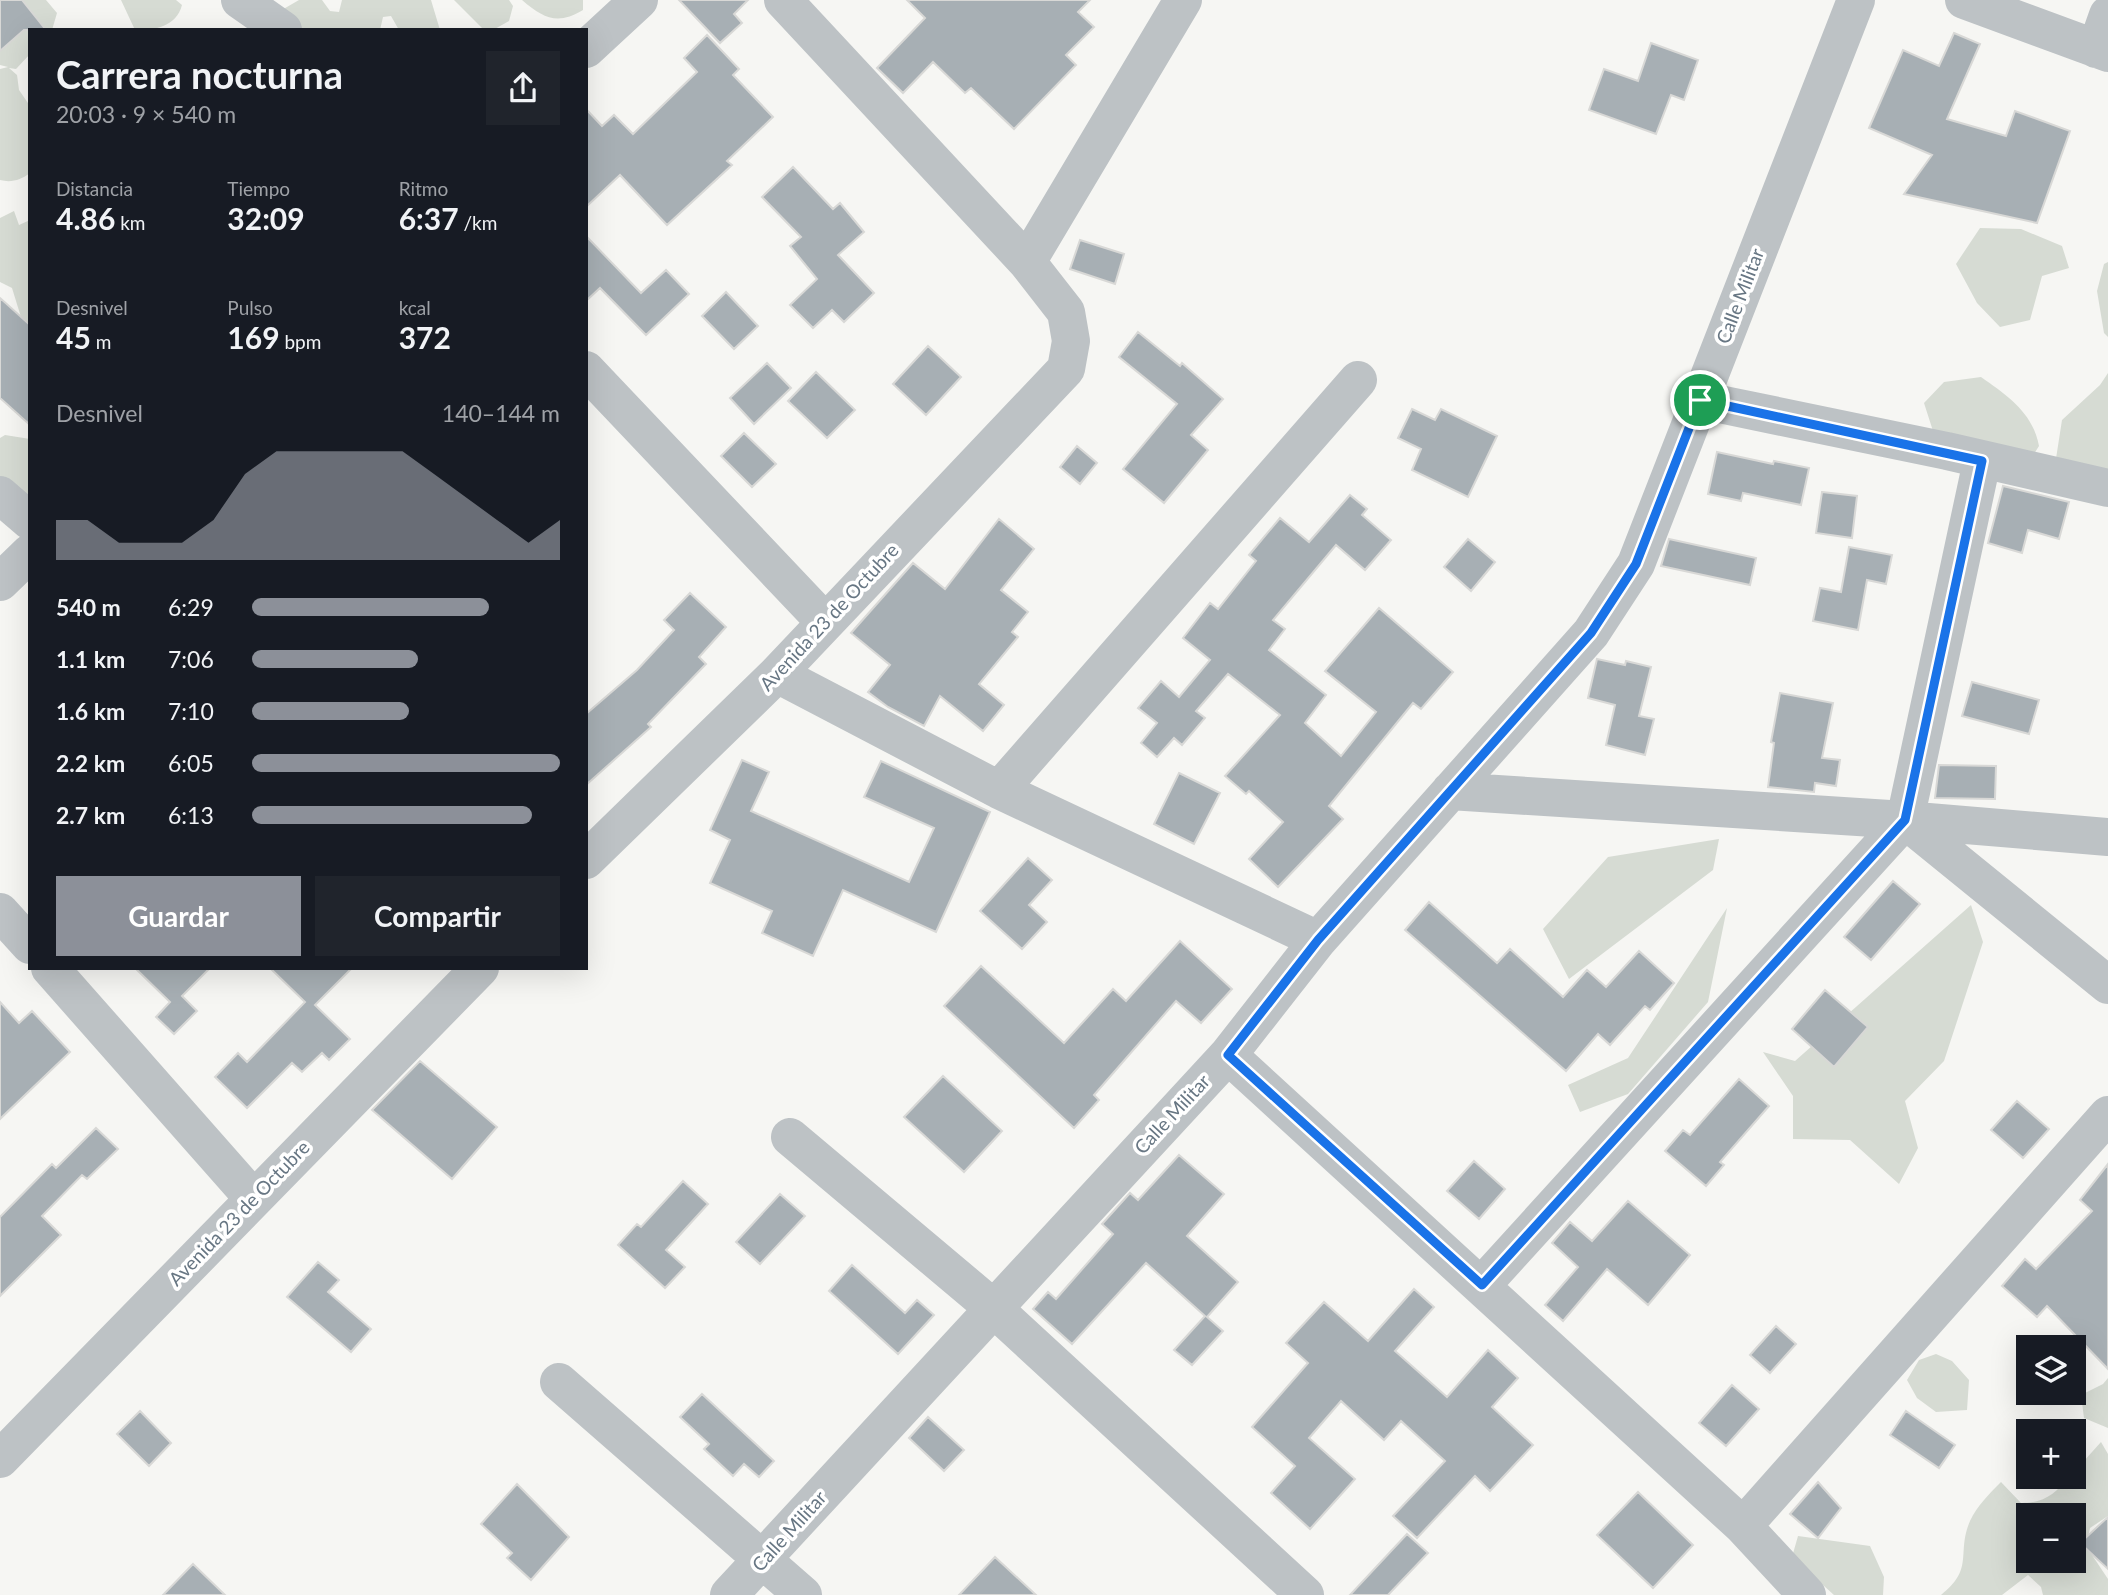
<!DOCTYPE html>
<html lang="es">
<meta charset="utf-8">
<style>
:root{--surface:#171b24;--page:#20242c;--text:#f1f3f6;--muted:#9ea1a6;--accent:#8c9099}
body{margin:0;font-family:Lato,sans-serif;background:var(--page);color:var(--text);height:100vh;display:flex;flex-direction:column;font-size:26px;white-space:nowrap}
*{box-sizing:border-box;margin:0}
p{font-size:23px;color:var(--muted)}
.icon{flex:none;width:38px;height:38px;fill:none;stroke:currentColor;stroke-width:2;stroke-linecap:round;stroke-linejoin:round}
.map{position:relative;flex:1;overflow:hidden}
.drawer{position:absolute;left:28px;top:28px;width:560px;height:942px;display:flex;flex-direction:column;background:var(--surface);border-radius:0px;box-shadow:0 7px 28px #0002}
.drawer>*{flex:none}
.controls{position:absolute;left:2016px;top:1335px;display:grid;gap:14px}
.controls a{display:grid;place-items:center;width:70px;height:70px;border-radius:0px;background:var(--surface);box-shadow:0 7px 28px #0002;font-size:35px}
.pin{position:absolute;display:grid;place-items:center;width:60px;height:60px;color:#fff;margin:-30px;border:4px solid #fff;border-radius:50%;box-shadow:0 2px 7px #0007}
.round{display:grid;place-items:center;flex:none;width:74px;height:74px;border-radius:0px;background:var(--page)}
.summary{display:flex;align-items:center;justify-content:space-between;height:119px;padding:0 28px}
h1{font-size:38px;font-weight:700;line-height:52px}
.stats{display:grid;grid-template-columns:repeat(3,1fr);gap:10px;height:119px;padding:7px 28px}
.stats div{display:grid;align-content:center}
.stats b{font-size:30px;font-weight:700}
.stats small{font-size:19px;font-weight:400}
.stats p{font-size:19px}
.chart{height:196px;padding:14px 28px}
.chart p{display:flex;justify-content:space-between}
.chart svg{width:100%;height:126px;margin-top:7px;fill:var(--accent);opacity:.7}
.button{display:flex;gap:14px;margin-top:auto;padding:14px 28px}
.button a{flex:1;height:80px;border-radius:0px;background:var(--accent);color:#fff;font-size:28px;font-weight:700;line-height:80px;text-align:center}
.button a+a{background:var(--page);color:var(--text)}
ul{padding:0 28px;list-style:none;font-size:23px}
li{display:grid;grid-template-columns:112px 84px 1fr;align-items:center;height:52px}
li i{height:18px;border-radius:9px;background:var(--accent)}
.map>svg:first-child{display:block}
</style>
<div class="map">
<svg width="2108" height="1595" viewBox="0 0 2108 1595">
<rect width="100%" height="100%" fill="#f6f6f3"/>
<!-- green -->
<path fill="#d6dbd3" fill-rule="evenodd" d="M 8,0 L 46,0 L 57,13 L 52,30 L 30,30 L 30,54 L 16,69 L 9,68 L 17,75 L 19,90 L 30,106 L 30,173 C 21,180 11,183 0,180 L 0,69 L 8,67 L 0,65 L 0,33 Z
M 121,0 L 176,0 L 182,5 C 176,27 155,30 135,30 Z
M 299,0 L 322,0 L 330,11 L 339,12 L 342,0 L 431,0 L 440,30 L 399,30 L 391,16 L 383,17 L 380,30 L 284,30 L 280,11 Z
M 454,0 L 509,0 L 513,6 L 509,21 L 493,30 L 482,28 Z
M 522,0 L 583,0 L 583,10 C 558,25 544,19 522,0 Z
M 14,211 L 19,225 L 30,220 L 30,332 L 25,330 L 12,288 L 0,282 L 0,218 Z
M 1980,228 L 2021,229 L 2062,246 L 2069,268 L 2042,276 L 2030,320 L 2000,327 L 1977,303 L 1956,264 Z
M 2108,262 L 2108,337 L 2104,333 L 2097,291 L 2104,264 Z
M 2108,373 L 2108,479 L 2055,465 L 2062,420 L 2100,385 Z
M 1981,377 C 2008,396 2033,413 2039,446 L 2025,468 L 1933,431 L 1924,403 L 1944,382 Z
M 5,435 L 30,439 L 30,497 L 0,482 L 0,438 Z
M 1719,839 L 1713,870 L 1569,979 L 1543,929 L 1608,857 Z
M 1971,905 L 1983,942 L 1944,1061 L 1905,1101 L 1918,1148 L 1899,1184 L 1850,1140 L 1793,1139 L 1793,1096 L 1763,1052 L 1795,1061 Z
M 1727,908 L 1708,1002 L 1628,1094 L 1580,1112 L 1568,1085 L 1628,1058 Z
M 1936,1354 L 1952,1361 L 1969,1380 L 1967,1410 L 1936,1412 L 1917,1398 L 1907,1380 L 1919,1360 Z
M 2108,1378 L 2108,1428 L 2084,1418 L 2081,1395 L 2103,1384 Z
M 2101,1442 L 2108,1454 L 2108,1516 L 2090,1528 L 2086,1546 L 2108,1579 L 2108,1595 L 2043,1595 L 2041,1587 L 2028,1575 L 2002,1595 L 1941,1595 C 1975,1568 1956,1554 1970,1521 C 1977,1506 1989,1494 2001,1482 L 2021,1503 C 2044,1503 2055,1494 2069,1477 L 2074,1477 L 2074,1472 ZM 2028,1516 L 2074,1516 L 2074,1561 L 2028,1561 Z
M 1798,1536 L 1870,1546 L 1884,1577 L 1883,1595 L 1834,1595 L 1792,1557 Z"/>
<!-- building -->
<path fill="#a7afb4" stroke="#d8d8d6" stroke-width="2" d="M 0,0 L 22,0 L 46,30 L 24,30 L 0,51 Z
M 679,0 L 748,0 L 734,14 L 742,23 L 720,43 Z
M 907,0 L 1090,0 L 1078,12 L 1094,27 L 1066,55 L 1076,65 L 1014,129 L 971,88 L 965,93 L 933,62 L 903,93 L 877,68 L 925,18 Z
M 1954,33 L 1980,44 L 1947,119 L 2006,136 L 2015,111 L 2070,131 L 2037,223 L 1904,194 L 1932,155 L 1869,128 L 1903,50 L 1939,66 Z
M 707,35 L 739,69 L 733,75 L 773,117 L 727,161 L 732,165 L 667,225 L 620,175 L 586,207 L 586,109 L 602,126 L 614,115 L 633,134 L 697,72 L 684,58 Z
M 1651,43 L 1698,60 L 1684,100 L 1671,95 L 1656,134 L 1589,110 L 1604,69 L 1638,81 Z
M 793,167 L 833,209 L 840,203 L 864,232 L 838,255 L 874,293 L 844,322 L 832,310 L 813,328 L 790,305 L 817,279 L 790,246 L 801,237 L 762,197 Z
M 586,236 L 641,293 L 666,270 L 689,294 L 646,335 L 600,288 L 586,301 Z
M 1080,240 L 1124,254 L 1115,284 L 1070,269 Z
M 726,292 L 758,326 L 734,349 L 702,316 Z
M 0,298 L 30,325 L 30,425 L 0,398 Z
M 1138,332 L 1180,366 L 1182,363 L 1223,399 L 1191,435 L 1208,450 L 1164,503 L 1123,469 L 1177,404 L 1119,357 Z
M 928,346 L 961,377 L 926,415 L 893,384 Z
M 767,363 L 791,388 L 754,424 L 730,398 Z
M 816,372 L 855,410 L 827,438 L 788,401 Z
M 1412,409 L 1435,420 L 1441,409 L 1497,436 L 1468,497 L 1412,470 L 1421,449 L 1398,438 Z
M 744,433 L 776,464 L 752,487 L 721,456 Z
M 1077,446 L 1097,463 L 1080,484 L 1060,467 Z
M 1717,452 L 1773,464 L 1774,461 L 1809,468 L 1801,505 L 1743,493 L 1741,501 L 1708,494 Z
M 2003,486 L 2069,502 L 2059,539 L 2028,530 L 2022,553 L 1988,543 Z
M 1822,492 L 1857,496 L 1852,538 L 1816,533 Z
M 1350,495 L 1367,509 L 1362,515 L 1391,540 L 1365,570 L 1336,545 L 1273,620 L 1285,629 L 1269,650 L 1326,695 L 1305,723 L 1341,756 L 1376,712 L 1325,671 L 1379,608 L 1453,672 L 1421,709 L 1413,703 L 1329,806 L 1343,819 L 1278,887 L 1249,859 L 1283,822 L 1249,791 L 1246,794 L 1225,776 L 1280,715 L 1228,674 L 1196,711 L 1205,718 L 1182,745 L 1174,738 L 1157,757 L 1141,743 L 1157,723 L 1138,708 L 1161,681 L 1179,697 L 1210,660 L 1183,638 L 1210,603 L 1218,609 L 1256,561 L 1249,555 L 1280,518 L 1309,542 Z
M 999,519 L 1034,549 L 1001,590 L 1028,612 L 1012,632 L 1018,637 L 979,684 L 1004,705 L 983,731 L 940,696 L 924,726 L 888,707 L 868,692 L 890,665 L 851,633 L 913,563 L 945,589 Z
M 1468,539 L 1495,562 L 1471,591 L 1444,567 Z
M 1669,539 L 1756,558 L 1750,585 L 1661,566 Z
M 1849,547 L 1892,555 L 1886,584 L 1867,580 L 1858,630 L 1813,621 L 1820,588 L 1841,592 Z
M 690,593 L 726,627 L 699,657 L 706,664 L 648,724 L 651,727 L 586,785 L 586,714 L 637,670 L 674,630 L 664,620 Z
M 1597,659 L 1625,665 L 1626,661 L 1651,667 L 1639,716 L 1654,719 L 1645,755 L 1606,745 L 1615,705 L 1588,698 Z
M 1972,682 L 2039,700 L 2029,734 L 1962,716 Z
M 1780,693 L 1833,703 L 1822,758 L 1840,760 L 1836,786 L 1815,783 L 1814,792 L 1768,787 L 1774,743 L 1771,742 Z
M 742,760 L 769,772 L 751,811 L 909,882 L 934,828 L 864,797 L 881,761 L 990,812 L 936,932 L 843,890 L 813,956 L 762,933 L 772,911 L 710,883 L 730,840 L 710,830 Z
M 1939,765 L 1996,766 L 1995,799 L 1935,798 Z
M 1179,773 L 1220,793 L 1194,844 L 1154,824 Z
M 1028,858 L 1052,880 L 1029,905 L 1047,922 L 1022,949 L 980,911 Z
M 1893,881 L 1920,904 L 1871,960 L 1844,937 Z
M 1429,902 L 1497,963 L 1510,949 L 1563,997 L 1587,970 L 1606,987 L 1639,951 L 1674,983 L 1650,1010 L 1645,1006 L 1610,1045 L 1598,1034 L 1566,1071 L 1405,930 Z
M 1180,941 L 1232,989 L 1201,1023 L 1176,1001 L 1094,1095 L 1099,1100 L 1074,1128 L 944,1006 L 981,966 L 1064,1043 L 1113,989 L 1126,1001 Z
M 135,968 L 210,968 L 182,996 L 197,1011 L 174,1034 L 156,1017 L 170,1002 Z
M 270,968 L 352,968 L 315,1005 L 350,1039 L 329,1060 L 322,1053 L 302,1072 L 292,1063 L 247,1108 L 215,1077 L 238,1053 L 247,1062 L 305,1002 Z
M 1825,990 L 1868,1027 L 1834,1067 L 1792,1029 Z
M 0,1002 L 19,1023 L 32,1011 L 70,1052 L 0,1119 Z
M 420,1061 L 497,1127 L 452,1179 L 372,1110 Z
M 943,1076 L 1002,1131 L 964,1172 L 904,1117 Z
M 1739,1079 L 1769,1106 L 1720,1162 L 1724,1165 L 1706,1186 L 1665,1151 L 1683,1130 L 1690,1135 Z
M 2017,1101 L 2049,1129 L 2023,1158 L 1991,1130 Z
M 96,1128 L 118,1149 L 87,1179 L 82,1175 L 42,1216 L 61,1235 L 0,1296 L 0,1217 L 52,1164 L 56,1168 Z
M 1179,1155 L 1224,1194 L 1187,1236 L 1238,1282 L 1207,1317 L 1223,1331 L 1192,1365 L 1174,1350 L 1205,1316 L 1146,1263 L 1072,1344 L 1033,1309 L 1048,1292 L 1056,1299 L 1113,1234 L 1102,1224 L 1130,1193 L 1138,1200 Z
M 1474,1161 L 1505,1189 L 1479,1219 L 1447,1191 Z
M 2108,1164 L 2108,1369 L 2047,1306 L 2037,1317 L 2002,1286 L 2025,1259 L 2036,1269 L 2092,1211 L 2080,1200 Z
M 683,1181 L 708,1204 L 666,1250 L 685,1267 L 665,1288 L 618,1245 L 637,1224 L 641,1227 Z
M 780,1194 L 805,1216 L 760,1264 L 736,1242 Z
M 1628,1201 L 1690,1255 L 1648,1305 L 1607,1269 L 1563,1321 L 1545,1305 L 1578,1267 L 1552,1243 L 1570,1222 L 1592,1241 Z
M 318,1262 L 339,1280 L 328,1292 L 371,1329 L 351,1352 L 287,1297 Z
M 852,1265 L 905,1313 L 917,1300 L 934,1315 L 898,1354 L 829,1291 Z
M 1414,1289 L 1434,1307 L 1395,1351 L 1447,1397 L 1488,1350 L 1518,1378 L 1492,1407 L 1533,1445 L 1490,1491 L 1475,1476 L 1417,1538 L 1393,1516 L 1445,1461 L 1401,1421 L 1384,1440 L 1341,1401 L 1309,1438 L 1355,1479 L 1310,1529 L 1271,1493 L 1295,1466 L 1252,1427 L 1308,1363 L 1286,1343 L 1324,1302 L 1368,1341 Z
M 1776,1326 L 1796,1344 L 1770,1373 L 1750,1355 Z
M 1732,1385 L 1759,1409 L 1726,1446 L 1699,1423 Z
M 702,1394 L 774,1461 L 759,1477 L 744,1464 L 733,1476 L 704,1449 L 709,1444 L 680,1417 Z
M 140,1411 L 171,1443 L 149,1466 L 117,1434 Z
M 1906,1411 L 1955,1445 L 1939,1468 L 1890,1435 Z
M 928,1417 L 964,1450 L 944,1471 L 909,1438 Z
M 1818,1482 L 1841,1508 L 1818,1538 L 1790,1514 Z
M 517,1484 L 569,1537 L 531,1580 L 507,1558 L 512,1553 L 481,1524 Z
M 1638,1492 L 1693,1545 L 1653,1588 L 1597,1535 Z
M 2108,1517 L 2108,1569 L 2080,1543 Z
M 1407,1534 L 1428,1553 L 1388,1595 L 1350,1595 Z
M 995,1557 L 1036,1595 L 959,1595 Z
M 193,1564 L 225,1595 L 163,1595 Z"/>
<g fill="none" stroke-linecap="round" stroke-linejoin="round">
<!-- minor -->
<path stroke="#bdc2c5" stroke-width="38" d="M 240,0 L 283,30
M 1964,0 L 2108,53
M 586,49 L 639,0
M 2096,49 L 2108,15
M 1027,262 L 1183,0
M 586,370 L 824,621
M 1700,400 L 1947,451 L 2108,488
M 0,495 L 30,521
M 0,582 L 30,553
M 777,674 L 999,790 L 1318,940
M 999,790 L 1358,380
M 1450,791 L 1905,820 L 2108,837
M 1905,820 L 2108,985
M 586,860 L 777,674 L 1066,369 L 1071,341 L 1066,312 L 1027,262 L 783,0
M 0,912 L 30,945
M 50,968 L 253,1198
M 1228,1055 L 1743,1526 L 1807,1595
M 790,1137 L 992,1307 L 1305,1595
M 1482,1285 L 1905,820 L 1982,461
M 559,1382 L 803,1595
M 0,1459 L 480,968
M 1743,1526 L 2108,1115
M 729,1595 L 1228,1055 L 1318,940 L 1591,633 L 1636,564 L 1856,0"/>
</g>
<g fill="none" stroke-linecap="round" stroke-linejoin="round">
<defs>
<path id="route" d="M 1700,400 L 1982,461 L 1905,820 L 1482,1285 L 1228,1055 L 1318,940 L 1591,633 L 1636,564 Z"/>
</defs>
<!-- route casing -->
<use href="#route" stroke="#fff" stroke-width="14"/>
<!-- route -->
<use href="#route" stroke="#1a73e8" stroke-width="9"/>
</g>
<g text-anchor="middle" stroke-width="7" stroke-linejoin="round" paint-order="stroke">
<!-- street labels -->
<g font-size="19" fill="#677683" stroke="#fff">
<text transform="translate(1740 296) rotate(-69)" y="7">Calle Militar</text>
<text transform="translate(829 617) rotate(-47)" y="7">Avenida 23 de Octubre</text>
<text transform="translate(1172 1114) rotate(-47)" y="7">Calle Militar</text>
<text transform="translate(239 1213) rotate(-46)" y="7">Avenida 23 de Octubre</text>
<text transform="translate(789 1531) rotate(-48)" y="7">Calle Militar</text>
</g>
</g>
</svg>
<div class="controls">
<a><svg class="icon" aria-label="layers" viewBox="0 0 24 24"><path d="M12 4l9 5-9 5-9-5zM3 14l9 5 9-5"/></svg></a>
<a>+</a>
<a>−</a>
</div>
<div class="pin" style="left:1700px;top:400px;background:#1e9e55"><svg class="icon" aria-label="arrive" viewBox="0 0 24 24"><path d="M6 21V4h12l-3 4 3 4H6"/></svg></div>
<section class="drawer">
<div class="summary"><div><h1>Carrera nocturna</h1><p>20:03 · 9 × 540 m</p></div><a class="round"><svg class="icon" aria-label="share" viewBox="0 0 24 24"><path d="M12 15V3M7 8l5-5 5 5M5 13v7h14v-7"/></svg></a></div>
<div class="stats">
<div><p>Distancia</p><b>4.86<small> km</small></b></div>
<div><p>Tiempo</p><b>32:09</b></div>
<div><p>Ritmo</p><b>6:37<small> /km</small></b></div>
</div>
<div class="stats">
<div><p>Desnivel</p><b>45<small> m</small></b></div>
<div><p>Pulso</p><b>169<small> bpm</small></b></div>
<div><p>kcal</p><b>372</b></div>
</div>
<div class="chart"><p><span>Desnivel</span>140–144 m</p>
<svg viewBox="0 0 160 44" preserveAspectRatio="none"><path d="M0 44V30L10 30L20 38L30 38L40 38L50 30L60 14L70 6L80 6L90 6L100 6L110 6L120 14L130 22L140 30L150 38L160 30V44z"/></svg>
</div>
<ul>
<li><b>540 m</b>6:29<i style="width:77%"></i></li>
<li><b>1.1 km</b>7:06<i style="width:54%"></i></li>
<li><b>1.6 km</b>7:10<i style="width:51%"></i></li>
<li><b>2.2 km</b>6:05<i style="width:100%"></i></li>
<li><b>2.7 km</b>6:13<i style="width:91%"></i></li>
</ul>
<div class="button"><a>Guardar</a><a>Compartir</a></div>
</section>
</div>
